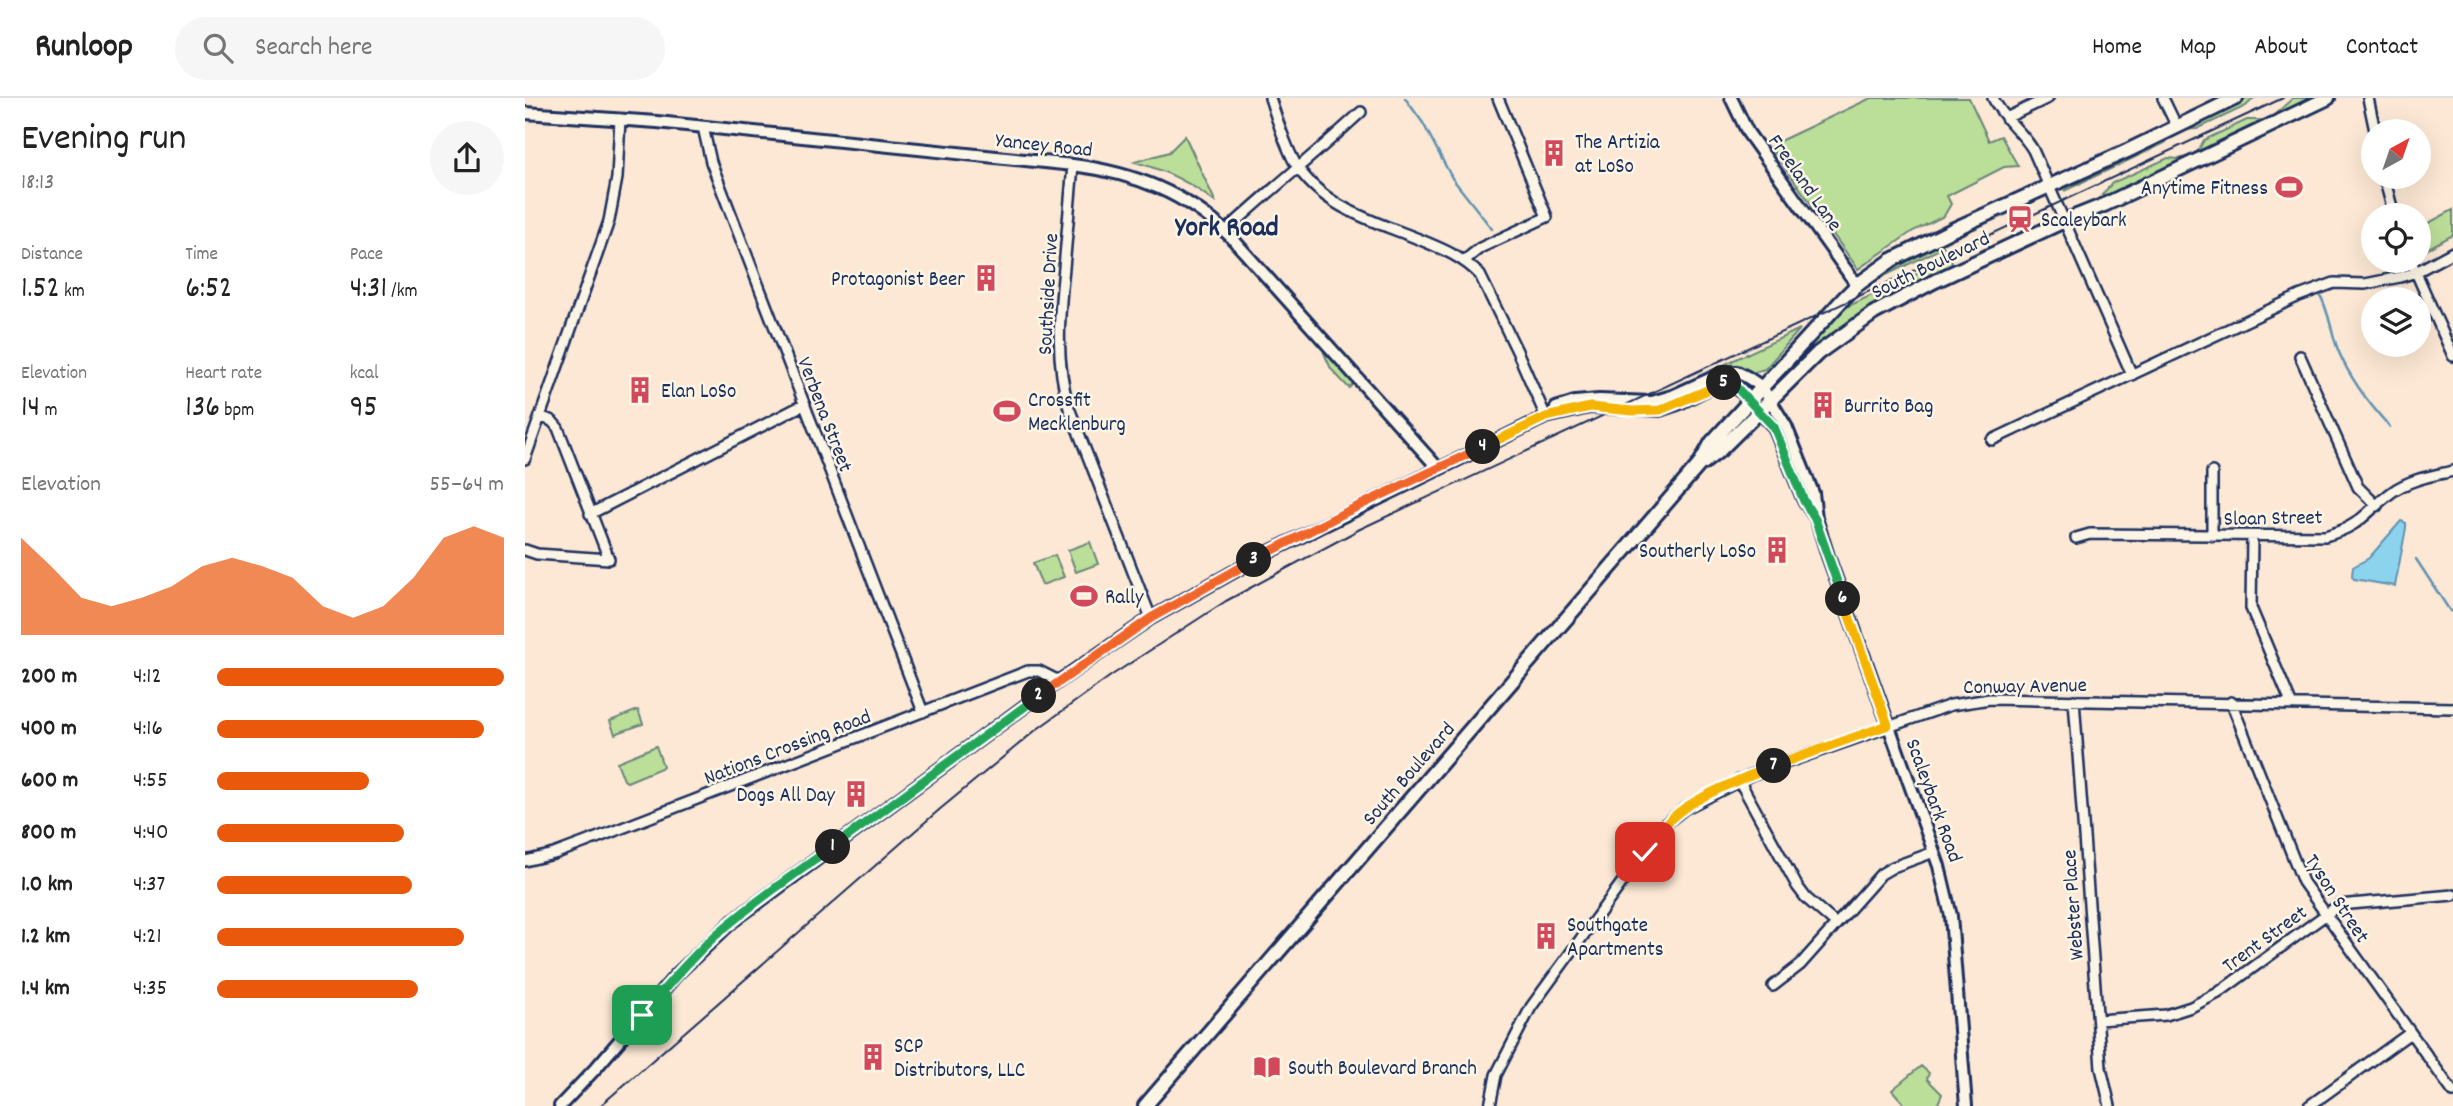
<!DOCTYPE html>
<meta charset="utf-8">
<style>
:root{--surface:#fff;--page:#f6f6f6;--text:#222;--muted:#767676;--line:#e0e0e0;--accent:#ea580c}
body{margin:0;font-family:Dekko,sans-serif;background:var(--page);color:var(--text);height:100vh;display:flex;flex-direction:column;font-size:26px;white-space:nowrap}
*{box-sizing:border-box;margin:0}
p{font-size:23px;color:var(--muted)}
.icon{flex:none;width:38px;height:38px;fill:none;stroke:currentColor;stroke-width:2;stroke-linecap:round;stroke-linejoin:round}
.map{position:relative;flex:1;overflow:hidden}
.drawer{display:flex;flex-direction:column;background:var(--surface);width:525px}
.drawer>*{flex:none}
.needle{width:46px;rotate:40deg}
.controls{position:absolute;left:1836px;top:21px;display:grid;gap:14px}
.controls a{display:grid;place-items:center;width:70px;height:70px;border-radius:50%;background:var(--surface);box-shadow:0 7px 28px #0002;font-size:35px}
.pin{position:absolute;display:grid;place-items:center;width:60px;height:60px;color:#fff;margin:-30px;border-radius:14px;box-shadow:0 4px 10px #0006}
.km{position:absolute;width:35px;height:35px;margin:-18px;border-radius:50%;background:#222;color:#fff;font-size:19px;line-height:35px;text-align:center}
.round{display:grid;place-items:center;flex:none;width:74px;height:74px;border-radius:37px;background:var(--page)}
.head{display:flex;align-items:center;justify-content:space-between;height:119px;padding:0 21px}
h1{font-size:38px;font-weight:600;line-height:52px}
.stats{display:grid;grid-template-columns:repeat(3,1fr);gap:10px;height:119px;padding:7px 21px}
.stats div{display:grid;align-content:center}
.stats b{font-size:30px;font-weight:600}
.stats small{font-size:19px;font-weight:400}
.stats p{font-size:19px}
.chart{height:196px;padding:14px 21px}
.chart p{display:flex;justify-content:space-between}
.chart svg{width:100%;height:126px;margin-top:7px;fill:var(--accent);opacity:.7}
ul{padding:0 21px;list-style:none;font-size:23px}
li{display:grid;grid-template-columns:112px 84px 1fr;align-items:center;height:52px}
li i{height:18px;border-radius:9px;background:var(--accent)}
header{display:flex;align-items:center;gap:42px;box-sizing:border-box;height:98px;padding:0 35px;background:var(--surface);border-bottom:2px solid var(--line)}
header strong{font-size:33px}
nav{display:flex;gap:38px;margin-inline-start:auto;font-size:24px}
.search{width:490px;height:63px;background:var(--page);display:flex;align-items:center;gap:18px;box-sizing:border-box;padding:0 24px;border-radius:38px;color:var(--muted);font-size:26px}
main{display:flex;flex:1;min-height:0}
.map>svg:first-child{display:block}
</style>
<header>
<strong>Runloop</strong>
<div class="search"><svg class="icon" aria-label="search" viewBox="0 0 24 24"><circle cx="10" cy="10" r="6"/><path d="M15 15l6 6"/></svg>Search here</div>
<nav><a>Home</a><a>Map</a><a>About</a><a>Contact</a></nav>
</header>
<main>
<section class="drawer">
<div class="head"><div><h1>Evening run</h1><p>18:13</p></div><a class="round"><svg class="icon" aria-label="share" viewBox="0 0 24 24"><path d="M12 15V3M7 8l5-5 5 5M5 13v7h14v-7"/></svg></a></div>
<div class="stats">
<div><p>Distance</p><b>1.52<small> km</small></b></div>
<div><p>Time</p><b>6:52</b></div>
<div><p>Pace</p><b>4:31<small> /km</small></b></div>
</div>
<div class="stats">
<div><p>Elevation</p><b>14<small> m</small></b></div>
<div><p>Heart rate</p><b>136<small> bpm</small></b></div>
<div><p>kcal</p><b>95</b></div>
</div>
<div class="chart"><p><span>Elevation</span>55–64 m</p>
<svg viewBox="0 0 160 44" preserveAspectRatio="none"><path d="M0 44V10L10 20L20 31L30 34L40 31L50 27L60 20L70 17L80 20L90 24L100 34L110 38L120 34L130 24L140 10L150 6L160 10V44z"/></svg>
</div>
<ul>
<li><b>200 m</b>4:12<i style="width:100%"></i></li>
<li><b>400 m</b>4:16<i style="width:93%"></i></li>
<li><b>600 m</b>4:55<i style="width:53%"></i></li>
<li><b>800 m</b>4:40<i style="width:65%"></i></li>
<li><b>1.0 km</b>4:37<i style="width:68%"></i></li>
<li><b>1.2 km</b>4:21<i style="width:86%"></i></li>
<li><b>1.4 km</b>4:35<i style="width:70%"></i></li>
</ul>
</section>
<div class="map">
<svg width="1928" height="1008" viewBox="0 0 1928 1008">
<rect width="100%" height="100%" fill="#fce8d4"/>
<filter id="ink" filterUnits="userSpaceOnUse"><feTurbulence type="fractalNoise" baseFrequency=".0143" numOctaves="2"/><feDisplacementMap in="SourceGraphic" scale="14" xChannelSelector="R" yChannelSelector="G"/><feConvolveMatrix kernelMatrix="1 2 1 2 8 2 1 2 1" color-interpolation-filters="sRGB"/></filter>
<g filter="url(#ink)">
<!-- green -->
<path fill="#bbde98" stroke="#6b867b" stroke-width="2" d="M 1346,0 L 1444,0 L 1464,43 L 1476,38 L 1493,68 L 1479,69 L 1422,98 L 1426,106 L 1419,118 L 1388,133 L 1333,171 L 1245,49 L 1259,41 Z
M 1721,0 L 1729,0 L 1721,8 L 1672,31 C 1658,31 1649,34 1640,45 L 1539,93 L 1544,89 C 1603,60 1661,28 1721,0 Z
M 1768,0 L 1790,0 L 1581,99 L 1577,97 L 1587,85 L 1643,60 L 1654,61 L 1665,58 L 1673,53 L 1679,42 L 1722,22 L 1739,22 L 1747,19 Z
M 660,38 L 691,105 C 667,85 640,72 610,64 L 644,54 Z
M 1928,112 L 1928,137 L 1898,153 L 1894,143 L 1894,130 Z
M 1415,144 L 1419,149 L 1349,183 Z
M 1426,160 L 1427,166 L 1334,219 L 1311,234 L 1277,261 L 1275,258 L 1315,212 Z
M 1275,231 L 1240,271 L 1223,276 L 1168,284 L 1166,282 Z
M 799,255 L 803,255 L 827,282 L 828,286 L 824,290 L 806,271 Z
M 565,444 L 573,466 L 551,474 L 543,452 Z
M 530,457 L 539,479 L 517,487 L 508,465 Z
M 113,612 L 118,626 L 90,636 L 85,623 Z
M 131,648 L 138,668 L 136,670 L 102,684 L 99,682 L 92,664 Z
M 1396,968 L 1404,975 L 1402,981 L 1417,996 L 1412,1008 L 1381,1008 L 1367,992 Z"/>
<!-- water -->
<path fill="#8cd4ee" stroke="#5f92b4" stroke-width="2" d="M 1876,423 L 1881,425 L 1881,430 L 1870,488 L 1829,481 L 1827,478 L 1828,469 L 1844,460 Z"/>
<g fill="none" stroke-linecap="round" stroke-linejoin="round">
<!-- stream -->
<path stroke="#5f92b4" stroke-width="2.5" d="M 880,0 L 898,25 L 927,80 L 967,131
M 1794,195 C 1804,212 1806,234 1813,252 C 1825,281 1844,306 1865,329
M 1891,461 L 1925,513 L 1928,513"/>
<defs>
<path id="minor" d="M 745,0 C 752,21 759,45 770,65 C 797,109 846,122 891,140 C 915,150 937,158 955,177 L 992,253 L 1021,319
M 1468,0 C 1477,20 1497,33 1508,52 L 1607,277
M 1638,0 L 1652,29
M 1843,0 L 1850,33
M 1481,20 L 1523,0
M 178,29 L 186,64 L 398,614
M 548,67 C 545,101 542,135 539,170 C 534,218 530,263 544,310 L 626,520
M 1859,79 L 1869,117
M 701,133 C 745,92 792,55 836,14
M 940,162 L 955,150 L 1022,119 L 973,0
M 1886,163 L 1928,258
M 1775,258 L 1833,389 L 1852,408
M 1467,342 L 1774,198 L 1809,185 L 1840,186 L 1875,179 L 1891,174 L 1928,154
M 0,361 L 84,123 L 92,80 L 95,21
M 1687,374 L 1687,438
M 65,416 L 280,306
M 1727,439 L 1726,510 L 1766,605
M 1551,440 L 1565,436 L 1800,438 C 1837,428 1839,415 1867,394 C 1885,381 1907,378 1928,373
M 0,452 L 12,456 L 84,461 L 33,330 L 27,323 L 15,318
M 1549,602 L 1576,970 L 1585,1008
M 1706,604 L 1778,784 L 1928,994
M 1214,682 L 1272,788 L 1281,800 L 1311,826
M 0,763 L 29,756 L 61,744 L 503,573 L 514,573 L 534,583
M 1248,888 L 1275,867 L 1356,776 L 1368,769 L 1409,754
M 1573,922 L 1641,917 L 1666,909 L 1693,895 L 1814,807 L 1928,797
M 965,1008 L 971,977 L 1006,909 L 1139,727 L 1159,711 L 1226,677 L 1426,607 L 1465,601 L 1928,610
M 1784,1008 L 1885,935"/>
<path id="tertiary" d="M 1206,0 L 1223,35 L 1332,187
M 0,15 L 132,24 L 548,67 C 609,75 661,95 705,138 L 913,370
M 1031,310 L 1050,304 L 1074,302 L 1127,304 L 1147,298 L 1200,274 L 1212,274 L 1222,279 L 1237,289 L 1261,328 L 1288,395 L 1291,420 L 1303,458 L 1414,768 L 1426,818 L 1441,1008
M 35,1008 L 70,971 L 152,876 L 208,823 L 534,583 L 626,520 L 742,455 L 1010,324 L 1021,319 L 1065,309 L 1135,312 L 1153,306 L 1194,285 L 1202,284 L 1219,296 L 1249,329 L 1279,403 L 1291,420"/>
<path id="secondary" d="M 1178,365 L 1195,352 L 1293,255 L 1349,215 L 1410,183 L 1539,123 L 1579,107 L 1803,0
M 620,1008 L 1174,367 L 1187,344 L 1320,199 L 1332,187 L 1367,162 L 1427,132 L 1602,53 L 1711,0"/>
</defs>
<!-- minor casing -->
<use href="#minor" stroke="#1b2f5e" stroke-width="14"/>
<!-- tertiary casing -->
<use href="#tertiary" stroke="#1b2f5e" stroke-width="16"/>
<!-- secondary casing -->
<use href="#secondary" stroke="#1b2f5e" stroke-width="18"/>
<!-- minor -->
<use href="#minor" stroke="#fcf5e5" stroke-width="9"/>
<!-- tertiary -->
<use href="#tertiary" stroke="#fcf5e5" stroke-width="10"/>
<!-- secondary -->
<use href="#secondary" stroke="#fcf5e5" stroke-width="12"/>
<!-- tram -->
<path stroke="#1b2f5e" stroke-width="2" d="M 75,1008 L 414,712 L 511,632 L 587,577 L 701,503 L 835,431 L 1758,0"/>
</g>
</g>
<g fill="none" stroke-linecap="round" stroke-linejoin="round" filter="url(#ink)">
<defs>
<path id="split-1" d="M 117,917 C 141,889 164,862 191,837 C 228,805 268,777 308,749"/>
<path id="split-2" d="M 308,749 L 514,598"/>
<path id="split-3" d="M 514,598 L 626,520 L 729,462"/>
<path id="split-4" d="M 729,462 L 819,415 L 958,349"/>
<path id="split-5" d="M 958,349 L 1021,319 L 1065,309 L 1107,313 L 1135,312 L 1199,285"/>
<path id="split-6" d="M 1199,285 L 1211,289 L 1249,329 L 1279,403 L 1290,421 L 1318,501"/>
<path id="split-7" d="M 1249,668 L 1363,627 L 1318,501"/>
<path id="split-8" d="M 1120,754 C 1128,743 1136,730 1147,720 C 1168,700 1221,678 1249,668"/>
</defs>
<!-- split-1 casing -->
<use href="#split-1" stroke="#fff" stroke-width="14"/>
<!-- split-2 casing -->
<use href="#split-2" stroke="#fff" stroke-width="14"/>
<!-- split-3 casing -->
<use href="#split-3" stroke="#fff" stroke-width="14"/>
<!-- split-4 casing -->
<use href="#split-4" stroke="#fff" stroke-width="14"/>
<!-- split-5 casing -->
<use href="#split-5" stroke="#fff" stroke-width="14"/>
<!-- split-6 casing -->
<use href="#split-6" stroke="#fff" stroke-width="14"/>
<!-- split-7 casing -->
<use href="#split-7" stroke="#fff" stroke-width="14"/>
<!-- split-8 casing -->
<use href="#split-8" stroke="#fff" stroke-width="14"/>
<!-- split-1 -->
<use href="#split-1" stroke="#22a559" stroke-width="9"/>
<!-- split-2 -->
<use href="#split-2" stroke="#22a559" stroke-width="9"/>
<!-- split-3 -->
<use href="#split-3" stroke="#f0652b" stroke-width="9"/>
<!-- split-4 -->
<use href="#split-4" stroke="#f0652b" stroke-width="9"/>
<!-- split-5 -->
<use href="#split-5" stroke="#f5b400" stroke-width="9"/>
<!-- split-6 -->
<use href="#split-6" stroke="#22a559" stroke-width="9"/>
<!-- split-7 -->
<use href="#split-7" stroke="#f5b400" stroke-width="9"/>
<!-- split-8 -->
<use href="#split-8" stroke="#f5b400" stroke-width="9"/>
</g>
<!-- icons -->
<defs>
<symbol id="building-bare" viewBox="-9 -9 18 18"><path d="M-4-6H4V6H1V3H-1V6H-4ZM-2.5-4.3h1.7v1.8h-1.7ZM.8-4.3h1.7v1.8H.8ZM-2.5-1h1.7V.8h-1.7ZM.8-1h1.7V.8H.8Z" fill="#d1495b" stroke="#fcf5e5" stroke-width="2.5" paint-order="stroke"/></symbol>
<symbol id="stadium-bare" viewBox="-9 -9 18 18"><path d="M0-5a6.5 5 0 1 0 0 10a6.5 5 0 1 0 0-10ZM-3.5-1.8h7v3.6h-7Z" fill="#d1495b" stroke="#fcf5e5" stroke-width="2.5" paint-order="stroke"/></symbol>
<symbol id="station-bare" viewBox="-9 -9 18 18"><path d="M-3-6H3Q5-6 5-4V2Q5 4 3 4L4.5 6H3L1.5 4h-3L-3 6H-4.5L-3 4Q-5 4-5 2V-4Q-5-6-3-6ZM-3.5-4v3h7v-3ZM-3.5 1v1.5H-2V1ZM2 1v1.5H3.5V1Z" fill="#d1495b" stroke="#fcf5e5" stroke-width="2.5" paint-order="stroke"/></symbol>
<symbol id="library-bare" viewBox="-9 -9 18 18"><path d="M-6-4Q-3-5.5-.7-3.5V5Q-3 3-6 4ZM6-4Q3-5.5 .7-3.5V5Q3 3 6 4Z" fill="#d1495b" stroke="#fcf5e5" stroke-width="2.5" paint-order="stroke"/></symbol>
</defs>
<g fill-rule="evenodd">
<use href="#building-bare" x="1010" y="36" width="38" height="38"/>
<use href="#stadium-bare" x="1745" y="70" width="38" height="38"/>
<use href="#station-bare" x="1476" y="102" width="38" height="38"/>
<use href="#building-bare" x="442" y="161" width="38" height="38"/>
<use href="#building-bare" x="96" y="273" width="38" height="38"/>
<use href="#building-bare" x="1279" y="288" width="38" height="38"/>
<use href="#stadium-bare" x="463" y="294" width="38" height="38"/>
<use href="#building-bare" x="1233" y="433" width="38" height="38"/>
<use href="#stadium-bare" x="540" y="479" width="38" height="38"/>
<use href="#building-bare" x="312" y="677" width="38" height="38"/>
<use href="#building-bare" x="1002" y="819" width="38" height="38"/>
<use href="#building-bare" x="329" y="940" width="38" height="38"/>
<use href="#library-bare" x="723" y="950" width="38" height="38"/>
</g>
<g text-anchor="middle" stroke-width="5" stroke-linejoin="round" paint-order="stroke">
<!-- poi labels -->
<g font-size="21" fill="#1b2f5e" stroke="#fcf5e5" text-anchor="start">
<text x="1050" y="50">The Artizia<tspan x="1050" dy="24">at LoSo</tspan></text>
<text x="1743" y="96" text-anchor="end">Anytime Fitness</text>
<text x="1516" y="128">Scaleybark</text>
<text x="440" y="187" text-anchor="end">Protagonist Beer</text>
<text x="136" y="299">Elan LoSo</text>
<text x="503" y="308">Crossfit<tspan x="503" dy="24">Mecklenburg</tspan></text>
<text x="1319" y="314">Burrito Bag</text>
<text x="1231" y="459" text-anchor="end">Southerly LoSo</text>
<text x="580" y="505">Rally</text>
<text x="310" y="703" text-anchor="end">Dogs All Day</text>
<text x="1042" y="833">Southgate<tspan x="1042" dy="24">Apartments</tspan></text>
<text x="369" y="954">SCP<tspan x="369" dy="24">Distributors, LLC</tspan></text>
<text x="763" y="976">South Boulevard Branch</text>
</g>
<!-- street labels -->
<g font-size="21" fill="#1b2f5e" stroke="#fcf5e5">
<text transform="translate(519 46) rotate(6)" y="7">Yancey Road</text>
<text transform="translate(1281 84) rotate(55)" y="7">Freeland Lane</text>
<text transform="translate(1405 166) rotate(-26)" y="7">South Boulevard</text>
<text transform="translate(522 196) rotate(-87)" y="7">Southside Drive</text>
<text transform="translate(301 316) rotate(69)" y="7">Verbena Street</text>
<text transform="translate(1748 419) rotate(-1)" y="7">Sloan Street</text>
<text transform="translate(1500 587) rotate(-1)" y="7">Conway Avenue</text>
<text transform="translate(262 648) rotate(-21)" y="7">Nations Crossing Road</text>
<text transform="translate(883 675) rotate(-49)" y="7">South Boulevard</text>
<text transform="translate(1410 702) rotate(70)" y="7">Scaleybark Road</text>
<text transform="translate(1813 800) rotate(57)" y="7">Tyson Street</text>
<text transform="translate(1547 807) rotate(-94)" y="7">Webster Place</text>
<text transform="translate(1739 840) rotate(-36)" y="7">Trent Street</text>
</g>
<!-- district labels -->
<g font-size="28" font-weight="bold" fill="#1b2f5e" stroke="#fcf5e5">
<text x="702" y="137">York Road</text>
</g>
</g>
</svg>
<div class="controls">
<a><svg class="needle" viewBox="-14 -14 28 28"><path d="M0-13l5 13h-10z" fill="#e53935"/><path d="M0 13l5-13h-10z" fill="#767676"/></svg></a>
<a><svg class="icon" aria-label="locate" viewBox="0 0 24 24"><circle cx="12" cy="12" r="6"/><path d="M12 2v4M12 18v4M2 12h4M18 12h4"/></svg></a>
<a><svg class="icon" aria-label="layers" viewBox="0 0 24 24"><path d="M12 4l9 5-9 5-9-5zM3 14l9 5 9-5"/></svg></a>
</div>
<div class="pin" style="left:117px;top:917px;background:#1e9e55"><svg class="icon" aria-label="arrive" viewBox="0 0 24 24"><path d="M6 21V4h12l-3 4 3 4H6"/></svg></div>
<div class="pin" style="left:1120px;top:754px;background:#d93025"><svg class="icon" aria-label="check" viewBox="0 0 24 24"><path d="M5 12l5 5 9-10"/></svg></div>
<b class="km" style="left:308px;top:749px">1</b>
<b class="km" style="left:514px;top:598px">2</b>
<b class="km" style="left:729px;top:462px">3</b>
<b class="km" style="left:958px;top:349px">4</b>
<b class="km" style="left:1199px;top:285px">5</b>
<b class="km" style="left:1318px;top:501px">6</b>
<b class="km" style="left:1249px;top:668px">7</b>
</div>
</main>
